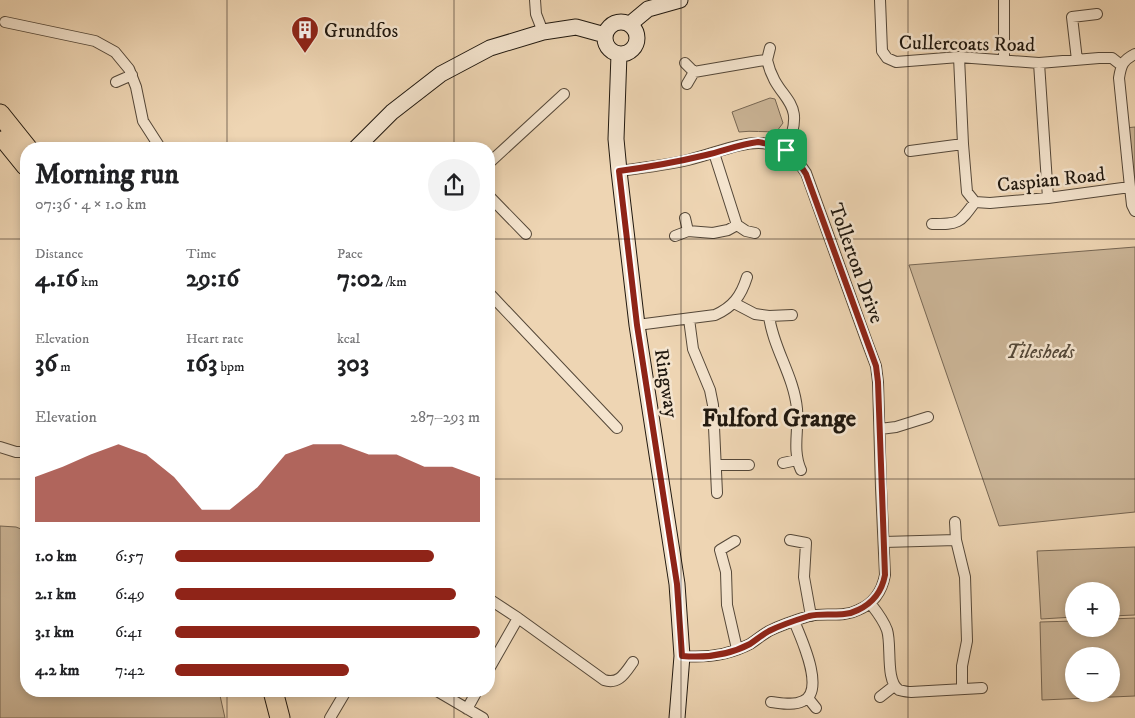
<!DOCTYPE html>
<meta charset="utf-8">
<style>
:root{--surface:#fff;--page:#f2f2f2;--text:#202124;--muted:#757577;--accent:#8f2418}
body{margin:0;font-family:"IM FELL DW Pica",serif;background:var(--page);color:var(--text);height:100vh;display:flex;flex-direction:column;font-size:19px;white-space:nowrap}
*{box-sizing:border-box;margin:0}
p{font-size:16px;color:var(--muted)}
.icon{flex:none;width:28px;height:28px;fill:none;stroke:currentColor;stroke-width:2;stroke-linecap:round;stroke-linejoin:round}
.map{position:relative;flex:1;overflow:hidden}
.side{position:absolute;left:20px;top:142px;width:475px;height:555px;display:flex;flex-direction:column;background:var(--surface);border-radius:20px;box-shadow:0 2px 8px #0003}
.side>*{flex:none}
.buttons{position:absolute;left:1065px;top:582px;display:grid;gap:10px}
.buttons a{display:grid;place-items:center;width:55px;height:55px;border-radius:50%;background:var(--surface);box-shadow:0 2px 8px #0003;font-size:25px}
.pin{position:absolute;display:grid;place-items:center;width:42px;height:42px;color:#fff;margin:-21px;border-radius:10px;box-shadow:0 2px 8px #0006}
.round{display:grid;place-items:center;flex:none;width:52px;height:52px;border-radius:26px;background:var(--page)}
.headline{display:flex;align-items:center;justify-content:space-between;height:85px;padding:0 15px}
h1{font-size:28px;font-weight:700;line-height:38px}
.metrics{display:grid;grid-template-columns:repeat(3,1fr);gap:8px;height:85px;padding:5px 15px}
.metrics div{display:grid;align-content:center}
.metrics b{font-size:25px;font-weight:700}
.metrics small{font-size:14px;font-weight:400}
.metrics p{font-size:14px}
.chart{height:140px;padding:10px 15px}
.chart p{display:flex;justify-content:space-between}
.chart svg{width:100%;height:90px;margin-top:5px;fill:var(--accent);opacity:.7}
ul{padding:0 15px;list-style:none;font-size:16px}
li{display:grid;grid-template-columns:80px 60px 1fr;align-items:center;height:38px}
li i{height:12px;border-radius:6px;background:var(--accent)}
.map>svg:first-child{display:block}
</style>
<div class="map">
<svg width="1135" height="718" viewBox="0 0 1135 718">
<rect width="100%" height="100%" fill="#eed5b3"/>
<filter id="stains"><feTurbulence type="fractalNoise" baseFrequency=".004" numOctaves="4"/><feColorMatrix values="0 0 0 0 .2 0 0 0 0 .09 0 0 0 0 .02 0 0 0 .5 -.17"/></filter>
<radialGradient id="worn" r=".72"><stop offset=".6" stop-color="#630" stop-opacity="0"/><stop offset="1" stop-color="#630" stop-opacity=".3"/></radialGradient>
<!-- green -->
<path fill="#cbb597" stroke="#766653" fill-rule="evenodd" d="M 770,98 L 775,99 L 783,123 L 777,131 C 764,133 753,130 739,132 L 732,112 Z
M 1135,127 L 1135,211 L 1125,128 Z
M 1135,247 L 1135,512 L 999,526 L 909,265 Z
M 0,526 L 16,527 L 26,531 L 26,691 L 219,691 L 225,718 L 0,718 Z
M 1135,547 L 1135,615 L 1111,616 L 1111,591 L 1074,591 L 1074,617 L 1041,619 L 1037,551 Z
M 1135,618 L 1135,696 L 1042,700 L 1040,622 L 1074,621 L 1074,629 L 1111,629 L 1111,619 ZM 1074,656 L 1111,656 L 1111,694 L 1074,694 Z"/>
<g fill="none" stroke-linecap="round" stroke-linejoin="round">
<defs>
<path id="street" d="M 535,0 L 536,14 L 543,32
M 880,0 L 882,51 L 887,58 L 896,62 L 959,57 L 1039,63 L 1099,58 L 1112,58 L 1121,65
M 5,22 L 95,41 L 115,52 L 129,69 L 136,87 L 143,121 L 161,149
M 1135,54 C 1123,60 1121,65 1119,78 L 1130,187 L 1132,205 L 1135,211
M 959,57 L 963,144 L 967,192 L 975,202 L 990,203 L 1048,198 L 1130,187
M 767,60 L 770,48
M 1004,60 L 1004,0
M 1077,60 L 1072,17 L 1097,14
M 685,63 L 694,72
M 1039,63 L 1048,198
M 116,82 L 132,75
M 687,84 L 694,72 L 758,61 L 767,60 C 777,104 809,96 786,150
M 910,151 L 963,144
M 489,163 L 564,94
M 619,171 C 642,168 666,165 688,160 C 734,149 774,122 806,173 L 867,342 L 876,366 L 878,382 L 881,488 L 885,575 C 882,591 873,604 858,610 C 843,618 825,612 809,616 C 796,620 781,625 769,631 C 762,635 756,640 750,644 C 729,655 705,658 682,656
M 489,196 L 526,234
M 685,218 L 688,231
M 932,224 C 959,224 959,224 975,202
M 737,225 L 746,231 L 755,233
M 675,236 L 688,231 L 713,233 L 728,230 L 737,225 L 714,153
M 489,293 L 617,428
M 734,303 L 755,314 L 769,316 L 792,315
M 769,316 C 773,348 794,376 797,409 C 799,430 792,450 801,470
M 689,319 L 693,349 L 710,390 L 713,405 L 717,493
M 637,325 L 715,315 C 733,307 741,296 747,277
M 880,429 L 896,427 L 928,417
M 0,447 L 16,452 L 26,452
M 783,463 L 797,460
M 716,465 L 749,465
M 955,522 L 956,540 L 965,577 L 967,641 L 962,666 L 962,688
M 790,540 L 806,543 L 804,577 L 811,616
M 735,541 L 720,550 L 726,572 L 727,605 L 737,649
M 884,542 L 956,540
M 489,599 L 518,618 L 489,669
M 870,603 C 877,612 883,619 887,630 C 892,645 885,681 899,690 C 903,691 907,692 911,692 L 982,688
M 518,618 L 604,680 C 619,685 625,673 633,662
M 437,691 L 483,718
M 880,697 L 894,686
M 808,698 L 816,708
M 771,702 C 781,703 793,706 803,701 C 826,691 801,638 794,621
M 467,709 L 477,691
M 330,718 L 346,691"/>
<path id="secondary" d="M605 38a16 16 0 1 1 32 0a16 16 0 1 1-32 0Z
M 630,24 L 648,9 L 680,0
M 619,54 L 616,139 L 619,171 L 637,325 L 677,584 L 682,656 L 677,718
M 355,149 L 392,112 L 441,74 L 490,48 L 543,32 L 576,27 L 605,35"/>
<path id="highway" d="M 0,114 L 28,149
M 5,140 L 26,166
M 273,691 L 280,718"/>
</defs>
<!-- street casing -->
<use href="#street" stroke="#544738" stroke-width="12"/>
<!-- secondary casing -->
<use href="#secondary" stroke="#20180f" stroke-width="17"/>
<!-- highway casing -->
<use href="#highway" stroke="#20180f" stroke-width="21"/>
<!-- street -->
<use href="#street" stroke="#f4e4ce" stroke-width="10"/>
<!-- secondary -->
<use href="#secondary" stroke="#f4e4ce" stroke-width="15"/>
<!-- highway -->
<use href="#highway" stroke="#eed5b3" stroke-width="19"/>
</g>
<g fill="none" stroke-linecap="round" stroke-linejoin="round">
<defs>
<path id="route" d="M 758,142 C 782,146 793,152 806,174 L 876,366 L 878,382 L 885,575 C 882,591 873,603 858,610 C 843,618 825,612 809,616 C 796,620 781,625 769,631 C 762,635 756,640 750,644 C 729,655 705,658 682,656 L 677,584 L 637,325 L 619,171 C 649,167 677,162 706,155 C 724,151 740,144 758,142 Z"/>
</defs>
<!-- route casing -->
<use href="#route" stroke="#fff" stroke-width="10"/>
<!-- route -->
<use href="#route" stroke="#8f2418" stroke-width="6"/>
</g>
<!-- grid -->
<path fill="none" stroke="#20180f" stroke-width="1" stroke-opacity="0.55" d="M 227,0 L 227,149M 454,0 L 454,149M 681,0 L 681,718M 908,0 L 908,718M 0,239 L 26,239M 489,239 L 1135,239M 0,479 L 26,479M 489,479 L 1135,479M 227,691 L 227,718M 454,691 L 454,718"/>
<!-- icons -->
<defs>
<symbol id="building-pin" viewBox="-11 -11 22 30"><path d="M0 17L-7.5 6A9.5 9.5 0 1 1 7.5 6Z" fill="#8f2418" stroke="#f4e4ce"/><path d="M-4-6H4V6H1V3H-1V6H-4ZM-2.5-4.3h1.7v1.8h-1.7ZM.8-4.3h1.7v1.8H.8ZM-2.5-1h1.7V.8h-1.7ZM.8-1h1.7V.8H.8Z" fill="#fff"/></symbol>
</defs>
<g fill-rule="evenodd">
<use href="#building-pin" x="289" y="14" width="32" height="43"/>
</g>
<g text-anchor="middle" stroke-width="5" stroke-linejoin="round" paint-order="stroke">
<!-- poi labels -->
<g font-size="20" fill="#20180f" stroke="#f4e4ce" text-anchor="start">
<text x="324" y="37">Grundfos</text>
</g>
<!-- street labels -->
<g font-size="20" fill="#20180f" stroke="#f4e4ce">
<text transform="translate(967 43) rotate(1)" y="7">Cullercoats Road</text>
<text transform="translate(1051 179) rotate(-6)" y="7">Caspian Road</text>
<text transform="translate(857 263) rotate(70)" y="7">Tollerton Drive</text>
<text transform="translate(667 383) rotate(81)" y="7">Ringway</text>
</g>
<!-- park labels -->
<g font-size="20" font-style="italic" fill="#534738" stroke="#f4e4ce">
<text x="1040" y="358">Tilesheds</text>
</g>
<!-- district labels -->
<g font-size="25" font-weight="bold" fill="#20180f" stroke="#f4e4ce">
<text x="779" y="426">Fulford Grange</text>
</g>
</g>
<rect width="100%" height="100%" filter="url(#stains)"/>
<rect width="100%" height="100%" fill="url(#worn)"/>
</svg>
<div class="buttons">
<a>+</a>
<a>−</a>
</div>
<div class="pin" style="left:786px;top:150px;background:#1e9e55"><svg class="icon" aria-label="arrive" viewBox="0 0 24 24"><path d="M6 21V4h12l-3 4 3 4H6"/></svg></div>
<section class="side">
<div class="headline"><div><h1>Morning run</h1><p>07:36 · 4 × 1.0 km</p></div><a class="round"><svg class="icon" aria-label="share" viewBox="0 0 24 24"><path d="M12 15V3M7 8l5-5 5 5M5 13v7h14v-7"/></svg></a></div>
<div class="metrics">
<div><p>Distance</p><b>4.16<small> km</small></b></div>
<div><p>Time</p><b>29:16</b></div>
<div><p>Pace</p><b>7:02<small> /km</small></b></div>
</div>
<div class="metrics">
<div><p>Elevation</p><b>36<small> m</small></b></div>
<div><p>Heart rate</p><b>163<small> bpm</small></b></div>
<div><p>kcal</p><b>303</b></div>
</div>
<div class="chart"><p><span>Elevation</span>287–293 m</p>
<svg viewBox="0 0 160 44" preserveAspectRatio="none"><path d="M0 44V22L10 17L20 11L30 6L40 11L50 22L60 38L70 38L80 27L90 11L100 6L110 6L120 11L130 11L140 17L150 17L160 22V44z"/></svg>
</div>
<ul>
<li><b>1.0 km</b>6:57<i style="width:85%"></i></li>
<li><b>2.1 km</b>6:49<i style="width:92%"></i></li>
<li><b>3.1 km</b>6:41<i style="width:100%"></i></li>
<li><b>4.2 km</b>7:42<i style="width:57%"></i></li>
</ul>
</section>
</div>
